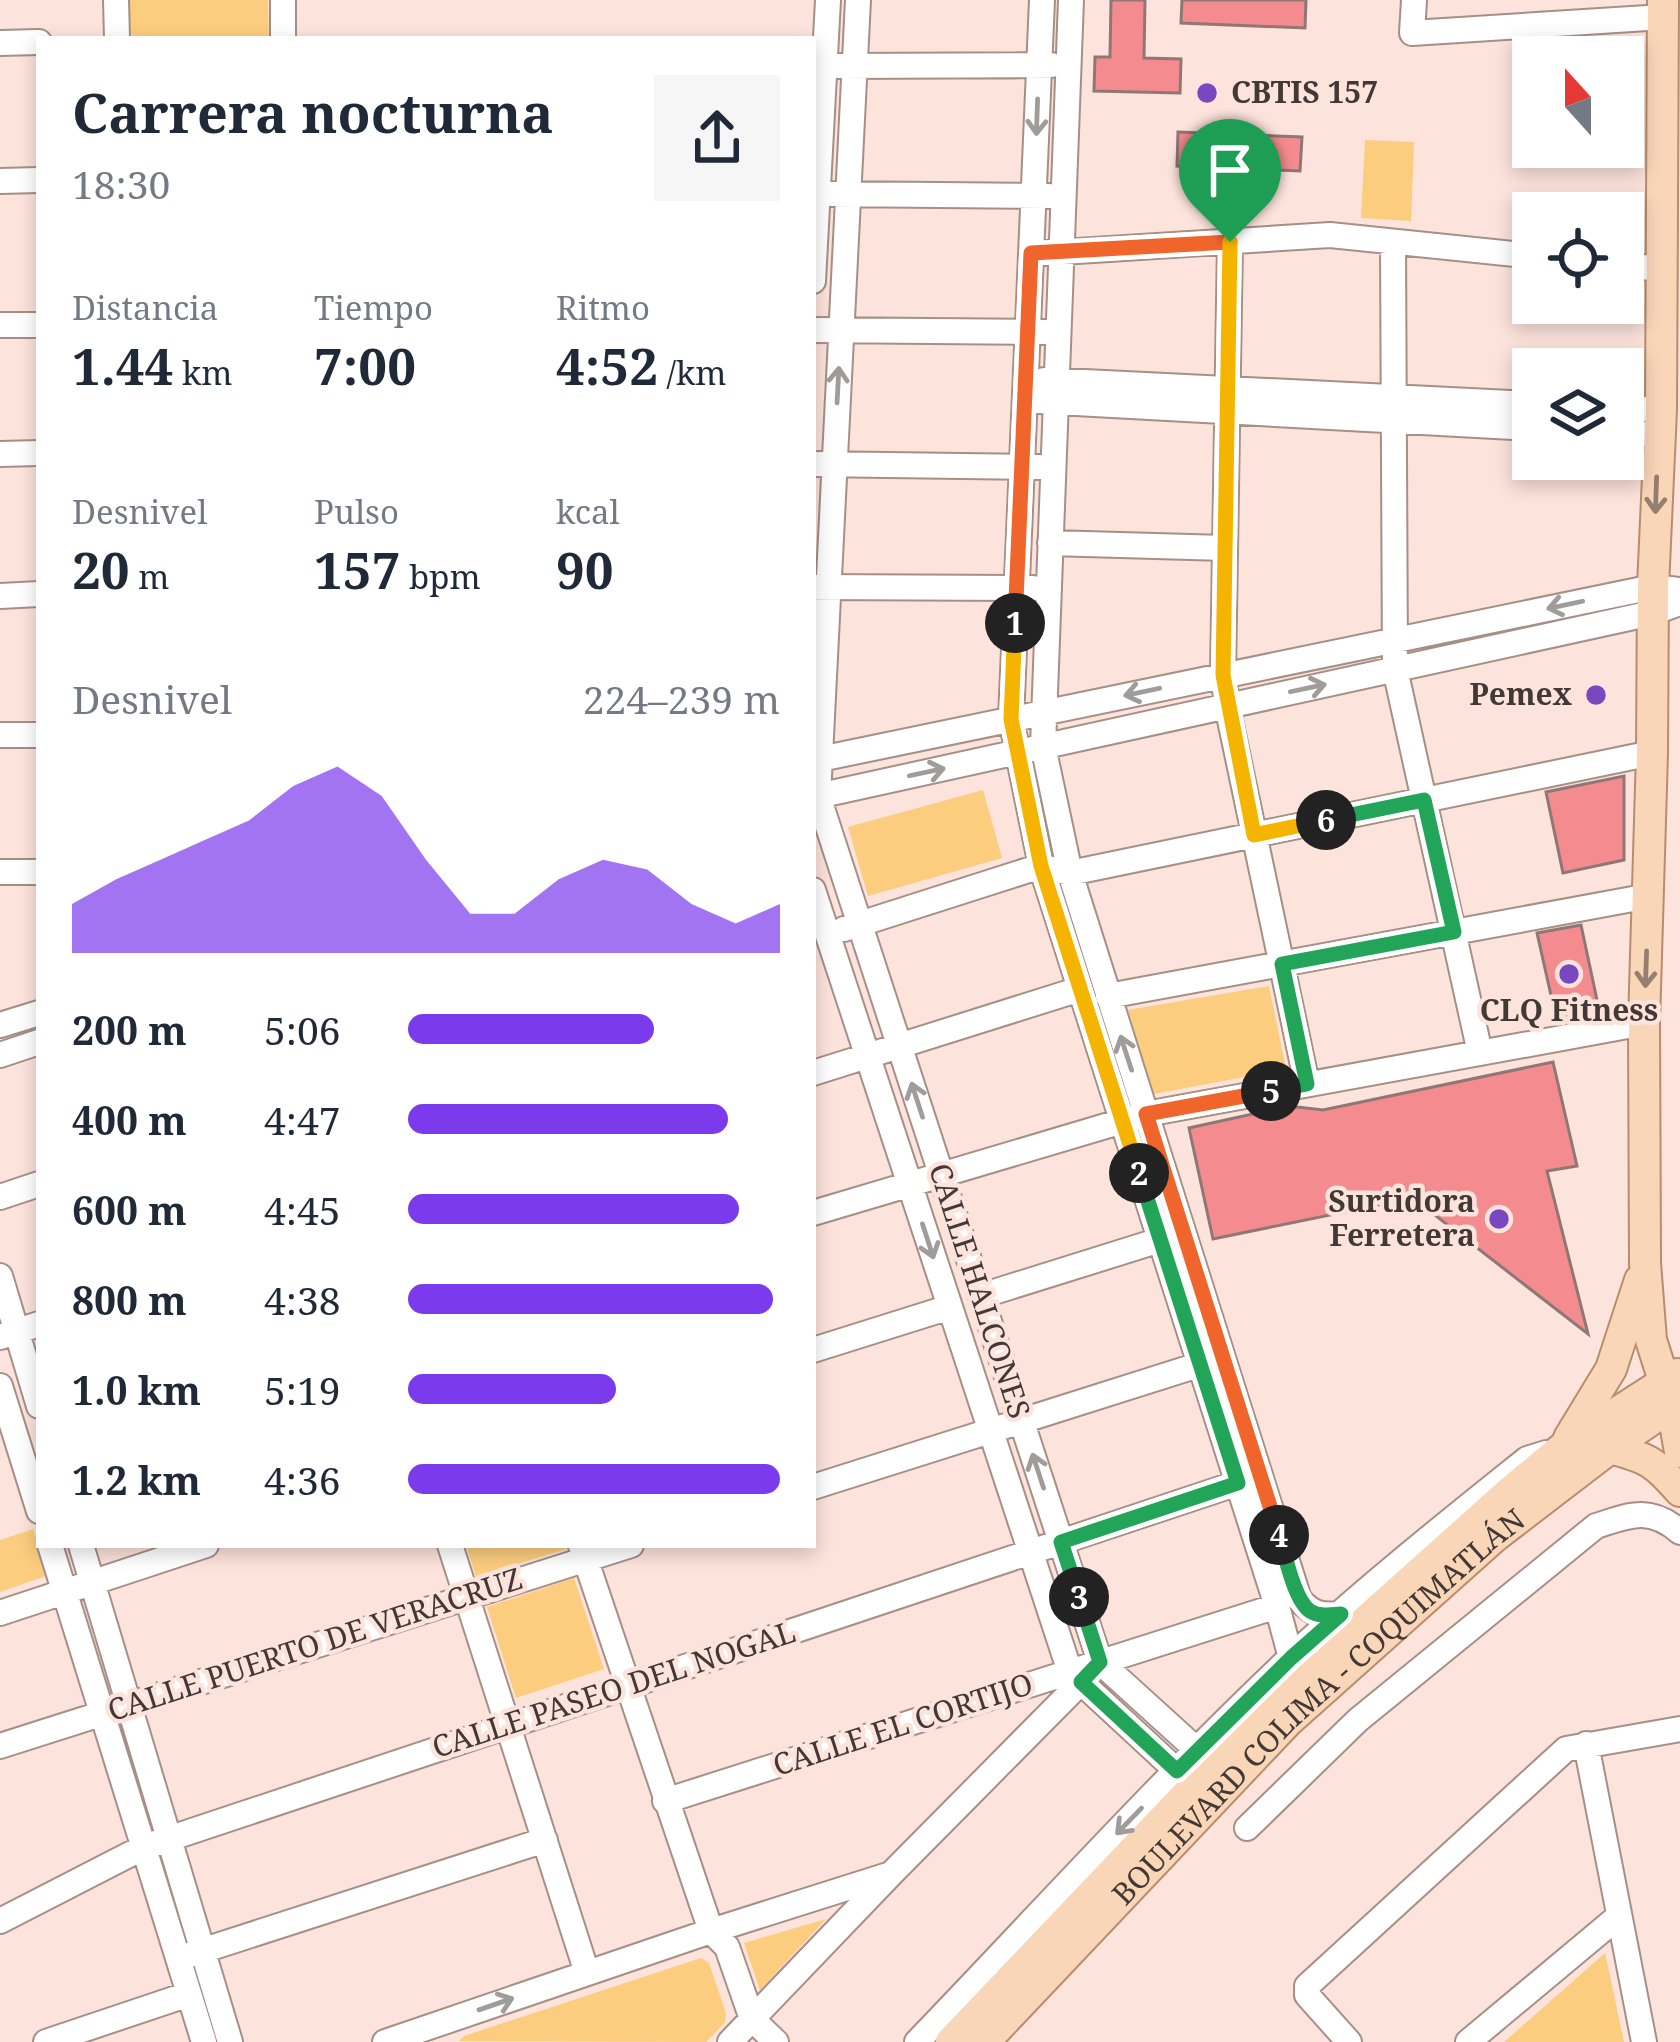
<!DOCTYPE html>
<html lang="es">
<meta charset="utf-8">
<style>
:root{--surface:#fff;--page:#f6f6f7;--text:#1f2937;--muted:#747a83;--accent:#7c3aed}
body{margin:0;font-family:"Noto Serif",serif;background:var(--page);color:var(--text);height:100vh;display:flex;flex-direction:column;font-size:45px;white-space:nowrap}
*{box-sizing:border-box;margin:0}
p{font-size:39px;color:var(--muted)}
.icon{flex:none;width:66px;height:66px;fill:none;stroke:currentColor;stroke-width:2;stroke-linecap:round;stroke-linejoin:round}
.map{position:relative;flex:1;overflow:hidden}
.details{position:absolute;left:36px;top:36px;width:780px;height:1512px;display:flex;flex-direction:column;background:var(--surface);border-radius:0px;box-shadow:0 6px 18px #0003}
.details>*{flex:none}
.needle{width:78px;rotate:339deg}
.fabs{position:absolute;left:1512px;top:36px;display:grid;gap:24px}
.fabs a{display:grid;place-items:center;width:132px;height:132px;border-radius:0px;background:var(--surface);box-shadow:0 6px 18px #0003;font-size:60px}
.pin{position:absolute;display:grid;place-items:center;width:102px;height:102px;color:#fff;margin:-123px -51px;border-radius:50% 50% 50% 0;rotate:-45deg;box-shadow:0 0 12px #0007}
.pin .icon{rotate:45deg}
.km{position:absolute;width:60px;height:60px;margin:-30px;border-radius:50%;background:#222;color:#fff;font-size:33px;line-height:60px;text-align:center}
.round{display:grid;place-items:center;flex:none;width:126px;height:126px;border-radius:0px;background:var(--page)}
.headline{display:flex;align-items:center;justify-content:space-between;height:204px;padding:0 36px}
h1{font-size:54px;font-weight:700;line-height:90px}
.metrics{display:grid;grid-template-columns:repeat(3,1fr);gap:18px;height:204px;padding:12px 36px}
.metrics div{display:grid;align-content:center}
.metrics b{font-size:51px;font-weight:700}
.metrics small{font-size:33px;font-weight:400}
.metrics p{font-size:33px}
.chart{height:336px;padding:24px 36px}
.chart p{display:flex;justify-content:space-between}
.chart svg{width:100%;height:216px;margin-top:12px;fill:var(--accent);opacity:.7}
ul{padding:0 36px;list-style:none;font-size:39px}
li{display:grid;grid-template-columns:192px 144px 1fr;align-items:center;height:90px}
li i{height:30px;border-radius:15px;background:var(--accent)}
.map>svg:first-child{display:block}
</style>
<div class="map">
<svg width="1680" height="2042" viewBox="0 0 1680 2042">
<rect width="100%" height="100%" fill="#fce3db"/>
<!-- green -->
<path fill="#fccd7e" d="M 124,0 L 268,0 L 269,39 L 124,39 Z
M 1365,140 L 1414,142 L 1411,221 L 1361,218 Z
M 983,790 L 1002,858 L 868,896 L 848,827 Z
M 1269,986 L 1286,1069 L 1154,1094 L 1128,1010 Z
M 33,1529 L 49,1575 L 0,1592 L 0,1540 Z
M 466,1545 L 565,1545 L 566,1549 L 476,1577 Z
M 574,1578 L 604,1669 L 516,1698 L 487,1607 Z
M 826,1919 L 760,1990 L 744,1943 Z
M 1605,1953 L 1624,2042 L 1504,2042 Z
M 701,1958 L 709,1963 L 726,2013 L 725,2022 L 706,2042 L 459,2041 L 464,2036 Z"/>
<!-- building -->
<path fill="#f48c8f" stroke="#8f7776" stroke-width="3" d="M 1111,0 L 1145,0 L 1144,58 L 1181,59 L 1180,93 L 1094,91 L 1095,57 L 1110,57 Z
M 1182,0 L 1306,0 L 1305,28 L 1181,23 Z
M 1178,132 L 1302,137 L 1300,171 L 1177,166 Z
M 1624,776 L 1624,860 L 1563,873 L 1546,792 Z
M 1581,925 L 1600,1014 L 1557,1022 L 1537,933 Z
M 1553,1062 L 1577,1166 L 1547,1171 L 1588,1334 L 1413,1198 L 1213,1239 L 1189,1128 L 1289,1106 L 1323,1110 Z"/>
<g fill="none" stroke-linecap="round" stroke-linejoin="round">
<defs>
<path id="minor" d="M 116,0 L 117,39
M 283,0 L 283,39
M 858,0 L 818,796 L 1100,1662 L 1197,1750
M 1042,0 L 1011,719 L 1041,866 L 1277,1606 L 1291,1658
M 1071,0 L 1043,746 L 1070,873 L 1299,1599 C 1312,1614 1321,1616 1341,1614
M 1414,0 L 1412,33 L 1663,17
M 0,43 L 39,42
M 839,66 L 1051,65
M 0,181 L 39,180
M 832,194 L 1049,196
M 1230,242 L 1223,675 L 1227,706 L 1307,1084
M 1393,243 L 1395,669 L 1480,1053
M 1046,253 L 1330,235 L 1533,256
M 1623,265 L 1661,269
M 813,281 L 828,0
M 0,325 L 39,325
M 813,330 L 1045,332
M 1044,380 L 1533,404
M 1039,401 L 1533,428
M 1623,408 L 1661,410
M 1623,433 L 1659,435
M 0,454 L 39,453
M 813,464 L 1039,467
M 1050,543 L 1225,548
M 815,587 L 1033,588
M 0,596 L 39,594
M 0,735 L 39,735
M 813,763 L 820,759 L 1653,587 L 1680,590
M 813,797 L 1652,613 L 1680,603
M 0,872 L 39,872
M 813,890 L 1070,1672 L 1177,1771
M 844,929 L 1041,866 L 1070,873 L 1652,753
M 1108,996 L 1649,896
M 0,1025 L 39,1013
M 0,1055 L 39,1042
M 813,1073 L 1080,989
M 0,1197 L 39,1184
M 813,1213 L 1146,1114 L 1644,1023
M 0,1276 L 39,1406
M 981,1296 L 1160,1240
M 0,1337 L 39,1324
M 813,1350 L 950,1307
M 0,1386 L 39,1511
M 813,1487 L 1211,1361
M 50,1545 L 204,2042
M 81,1545 L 230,2042
M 450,1545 L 587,1973
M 581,1546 L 711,1931 L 727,1947 L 752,2019 L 776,2042
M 0,1613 L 206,1545
M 1586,1744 L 1644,2042
M 0,1746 L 631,1545
M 665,1801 L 1277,1606
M 1247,1828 L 1358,1720 L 1596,1526 C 1630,1515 1650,1506 1680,1532
M 0,1921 L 144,1847 L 1238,1483
M 192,1954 L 545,1840
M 46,2042 L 189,1994
M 385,2042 L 711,1931 L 891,1874
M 730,2042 L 891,1874 L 1090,1673
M 917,2042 C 1040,1914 1159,1782 1288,1660 C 1364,1589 1446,1524 1527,1459 L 1546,1453
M 1349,2042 L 1307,1995 L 1307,1986 L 1566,1749 L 1680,1729
M 1468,2042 L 1619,1916"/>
<g id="major">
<path d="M 1663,0 L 1661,410 L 1653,587 L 1652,753 L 1644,1023 L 1645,1263 L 1651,1340 L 1672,1406 L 1680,1452"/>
<path d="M 1569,1438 L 1611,1369 L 1640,1280"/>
<path d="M 1610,1448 C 1648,1458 1655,1462 1680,1491"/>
<path d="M 951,2042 L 1276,1701 L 1511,1491 L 1565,1446 L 1677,1374"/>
<path id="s1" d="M 984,2042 L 1288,1721 L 1494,1537 L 1610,1448 L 1680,1400"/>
</g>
</defs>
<!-- minor casing -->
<use href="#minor" stroke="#a68f87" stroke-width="28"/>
<!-- major casing -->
<use href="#major" stroke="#b88d6d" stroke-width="34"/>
<!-- minor -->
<use href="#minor" stroke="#fff" stroke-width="24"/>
<!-- major -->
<use href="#major" stroke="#fad6b9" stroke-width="30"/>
</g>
<!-- one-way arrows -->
<defs><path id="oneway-shaft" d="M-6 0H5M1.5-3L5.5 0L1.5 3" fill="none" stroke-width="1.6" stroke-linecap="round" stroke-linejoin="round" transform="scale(3)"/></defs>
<g stroke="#a09c9a">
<use href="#oneway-shaft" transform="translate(1037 117) rotate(92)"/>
<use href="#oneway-shaft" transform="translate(838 385) rotate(-87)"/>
<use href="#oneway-shaft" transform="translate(1565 605) rotate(168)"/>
<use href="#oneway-shaft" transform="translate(1308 688) rotate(-12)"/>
<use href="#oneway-shaft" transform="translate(1142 692) rotate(168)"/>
<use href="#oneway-shaft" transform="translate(927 772) rotate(-12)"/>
<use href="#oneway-shaft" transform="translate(1126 1053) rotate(-108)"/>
<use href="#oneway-shaft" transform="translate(917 1100) rotate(-108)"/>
<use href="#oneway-shaft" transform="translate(928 1241) rotate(72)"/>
<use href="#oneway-shaft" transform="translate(1038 1471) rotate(-108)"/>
<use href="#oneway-shaft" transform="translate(1129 1821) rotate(134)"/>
<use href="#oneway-shaft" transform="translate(496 2004) rotate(-19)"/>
</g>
<g stroke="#957f70">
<use href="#oneway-shaft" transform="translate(1656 495) rotate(92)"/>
<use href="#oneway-shaft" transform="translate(1646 969) rotate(92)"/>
</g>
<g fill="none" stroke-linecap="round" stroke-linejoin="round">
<defs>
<path id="split-1" d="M 1015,623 L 1031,253 L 1230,242"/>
<path id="split-2" d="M 1015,623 L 1011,719 L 1041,866 L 1139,1173"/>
<path id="split-3" d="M 1079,1597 L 1061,1542 L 1238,1483 L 1139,1173"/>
<path id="split-4" d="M 1079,1597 L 1100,1662 L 1081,1682 L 1177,1771 L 1291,1658 L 1341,1614 C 1331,1615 1319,1617 1310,1611 C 1294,1600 1285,1554 1279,1535"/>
<path id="split-5" d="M 1271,1091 L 1146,1114 L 1279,1535"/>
<path id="split-6" d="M 1271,1091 L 1307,1084 L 1282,964 L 1454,932 L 1424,800 L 1326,820"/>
<path id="split-7" d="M 1230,242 L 1223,675 L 1254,835 L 1326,820"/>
</defs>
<!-- split-1 casing -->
<use href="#split-1" stroke="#fff" stroke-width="24"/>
<!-- split-2 casing -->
<use href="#split-2" stroke="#fff" stroke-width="24"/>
<!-- split-3 casing -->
<use href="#split-3" stroke="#fff" stroke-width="24"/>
<!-- split-4 casing -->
<use href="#split-4" stroke="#fff" stroke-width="24"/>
<!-- split-5 casing -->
<use href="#split-5" stroke="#fff" stroke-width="24"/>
<!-- split-6 casing -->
<use href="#split-6" stroke="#fff" stroke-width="24"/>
<!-- split-7 casing -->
<use href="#split-7" stroke="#fff" stroke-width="24"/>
<!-- split-1 -->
<use href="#split-1" stroke="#f0652b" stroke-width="15"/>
<!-- split-2 -->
<use href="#split-2" stroke="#f5b400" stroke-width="15"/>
<!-- split-3 -->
<use href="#split-3" stroke="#22a559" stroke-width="15"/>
<!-- split-4 -->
<use href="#split-4" stroke="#22a559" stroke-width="15"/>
<!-- split-5 -->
<use href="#split-5" stroke="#f0652b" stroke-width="15"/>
<!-- split-6 -->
<use href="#split-6" stroke="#22a559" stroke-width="15"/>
<!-- split-7 -->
<use href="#split-7" stroke="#f5b400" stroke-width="15"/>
</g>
<!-- markers -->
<g fill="#7948c0" stroke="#fce3db" stroke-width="4.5">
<circle cx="1207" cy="93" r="12"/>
<circle cx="1596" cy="695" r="12"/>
<circle cx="1569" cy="974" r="12"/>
<circle cx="1499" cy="1219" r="12"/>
</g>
<g text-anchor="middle" stroke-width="9" stroke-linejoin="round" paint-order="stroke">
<!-- poi labels -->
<g font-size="30" font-weight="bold" fill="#423835" stroke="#fce3db" text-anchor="end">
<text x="1231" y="103" text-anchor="start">CBTIS 157</text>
<text x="1572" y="705">Pemex</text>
<text x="1569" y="1021" text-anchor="middle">CLQ Fitness</text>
<text x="1475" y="1212">Surtidora<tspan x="1475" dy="34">Ferretera</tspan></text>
</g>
<!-- street labels -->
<g font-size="30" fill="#423835" stroke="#fce3db">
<text transform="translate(979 1291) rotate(72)" y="10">CALLE HALCONES</text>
<text transform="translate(315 1645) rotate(-18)" y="10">CALLE PUERTO DE VERACRUZ</text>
<text transform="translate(614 1690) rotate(-18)" y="10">CALLE PASEO DEL NOGAL</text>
<text dy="10" stroke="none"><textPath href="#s1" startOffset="474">BOULEVARD COLIMA - COQUIMATLÁN</textPath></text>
<text transform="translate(903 1725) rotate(-18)" y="10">CALLE EL CORTIJO</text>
</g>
</g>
</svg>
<div class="fabs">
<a><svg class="needle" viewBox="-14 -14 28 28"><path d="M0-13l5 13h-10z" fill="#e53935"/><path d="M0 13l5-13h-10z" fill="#747a83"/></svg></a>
<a><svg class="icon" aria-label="locate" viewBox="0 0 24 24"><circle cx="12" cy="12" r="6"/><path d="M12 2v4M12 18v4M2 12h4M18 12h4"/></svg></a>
<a><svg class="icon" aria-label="layers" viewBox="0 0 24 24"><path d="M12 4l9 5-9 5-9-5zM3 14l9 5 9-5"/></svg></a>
</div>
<div class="pin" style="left:1230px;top:242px;background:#1e9e55"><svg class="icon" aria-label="arrive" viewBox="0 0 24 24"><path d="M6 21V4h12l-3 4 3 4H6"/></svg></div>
<b class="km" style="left:1015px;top:623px">1</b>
<b class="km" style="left:1139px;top:1173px">2</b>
<b class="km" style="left:1079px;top:1597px">3</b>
<b class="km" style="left:1279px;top:1535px">4</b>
<b class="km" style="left:1271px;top:1091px">5</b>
<b class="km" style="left:1326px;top:820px">6</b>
<section class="details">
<div class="headline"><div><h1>Carrera nocturna</h1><p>18:30</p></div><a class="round"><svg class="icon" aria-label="share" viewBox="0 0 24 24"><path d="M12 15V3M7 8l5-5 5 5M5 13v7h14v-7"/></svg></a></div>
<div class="metrics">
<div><p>Distancia</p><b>1.44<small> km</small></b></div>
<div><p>Tiempo</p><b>7:00</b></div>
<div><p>Ritmo</p><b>4:52<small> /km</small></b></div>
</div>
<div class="metrics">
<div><p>Desnivel</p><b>20<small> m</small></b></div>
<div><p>Pulso</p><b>157<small> bpm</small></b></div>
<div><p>kcal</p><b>90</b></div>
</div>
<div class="chart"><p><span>Desnivel</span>224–239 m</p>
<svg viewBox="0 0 160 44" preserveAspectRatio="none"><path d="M0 44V34L10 29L20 25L30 21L40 17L50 10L60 6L70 12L80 25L90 36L100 36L110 29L120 25L130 27L140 34L150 38L160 34V44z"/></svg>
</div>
<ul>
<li><b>200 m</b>5:06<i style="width:66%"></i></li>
<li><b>400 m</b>4:47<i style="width:86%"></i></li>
<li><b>600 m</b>4:45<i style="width:89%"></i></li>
<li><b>800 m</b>4:38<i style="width:98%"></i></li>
<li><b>1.0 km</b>5:19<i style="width:56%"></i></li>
<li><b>1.2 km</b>4:36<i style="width:100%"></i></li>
</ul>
</section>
</div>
